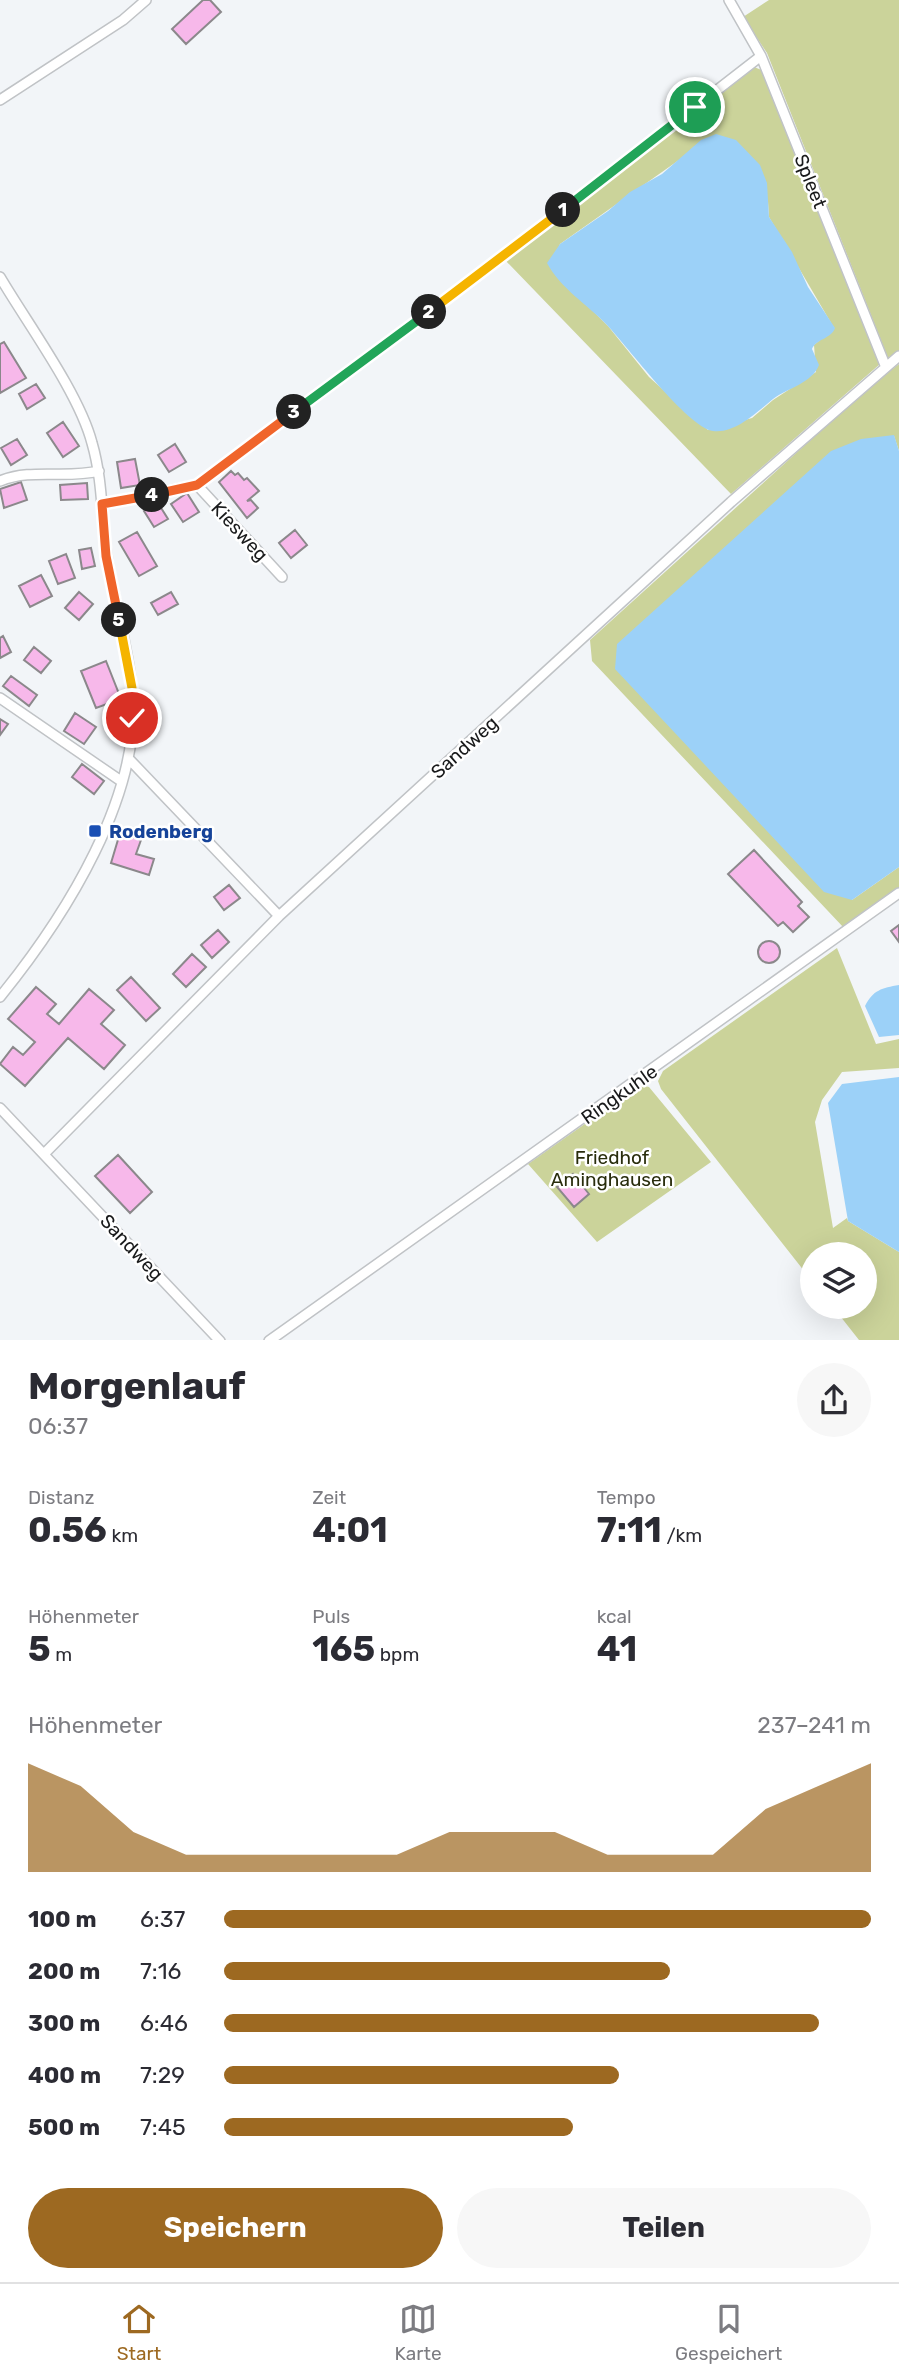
<!DOCTYPE html>
<html lang="de">
<meta charset="utf-8">
<style>
:root{--surface:#fff;--page:#f7f7f7;--text:#2b2b33;--muted:#7c7c81;--line:#e1e1e2;--accent:#9d6921}
body{margin:0;font-family:Rubik,sans-serif;background:var(--page);color:var(--text);height:100vh;display:flex;flex-direction:column;font-size:26px;white-space:nowrap}
*{box-sizing:border-box;margin:0}
p{font-size:23px;color:var(--muted)}
.icon{flex:none;width:38px;height:38px;fill:none;stroke:currentColor;stroke-width:2;stroke-linecap:round;stroke-linejoin:round}
.map{position:relative;height:1340px;overflow:hidden}
.drawer{display:flex;flex-direction:column;background:var(--surface);flex:1}
.drawer>*{flex:none}
.controls{position:absolute;left:800px;top:1242px;display:grid;gap:14px}
.controls a{display:grid;place-items:center;width:77px;height:77px;border-radius:50%;background:var(--surface);box-shadow:0 7px 28px #0002;font-size:35px}
.pin{position:absolute;display:grid;place-items:center;width:60px;height:60px;color:#fff;margin:-30px;border:4px solid #fff;border-radius:50%;box-shadow:0 2px 7px #0007}
.km{position:absolute;width:35px;height:35px;margin:-18px;border-radius:50%;background:#222;color:#fff;font-size:19px;line-height:35px;text-align:center}
.round{display:grid;place-items:center;flex:none;width:74px;height:74px;border-radius:37px;background:var(--page)}
.head{display:flex;align-items:center;justify-content:space-between;height:119px;padding:0 28px}
h1{font-size:38px;font-weight:700;line-height:52px}
.figures{display:grid;grid-template-columns:repeat(3,1fr);gap:10px;height:119px;padding:7px 28px}
.figures div{display:grid;align-content:center}
.figures b{font-size:35px;font-weight:700}
.figures small{font-size:19px;font-weight:400}
.figures p{font-size:19px}
.chart{height:196px;padding:14px 28px}
.chart p{display:flex;justify-content:space-between}
.chart svg{width:100%;height:126px;margin-top:7px;fill:var(--accent);opacity:.7}
.button{display:flex;gap:14px;margin-top:auto;padding:14px 28px}
.button a{flex:1;height:80px;border-radius:42px;background:var(--accent);color:#fff;font-size:28px;font-weight:700;line-height:80px;text-align:center}
.button a+a{background:var(--page);color:var(--text)}
ul{padding:0 28px;list-style:none;font-size:23px}
li{display:grid;grid-template-columns:112px 84px 1fr;align-items:center;height:52px}
li i{height:18px;border-radius:9px;background:var(--accent)}
.tab-bar{display:flex;justify-content:space-around;align-items:center;height:98px;border-top:2px solid var(--line);background:var(--surface);font-size:19px;color:var(--muted)}
.tab-bar a{display:grid;justify-items:center;gap:4px}
.tab-bar .selected{color:var(--accent)}
.map>svg:first-child{display:block}
</style>
<div class="map">
<svg width="899" height="1341" viewBox="0 0 899 1341">
<rect width="100%" height="100%" fill="#f2f5f8"/>
<!-- green -->
<path fill="#cbd39a" fill-rule="evenodd" d="M 769,0 L 899,0 L 899,350 L 888,358 L 767,53 L 743,17 Z
M 754,67 L 764,71 L 880,364 L 731,494 L 505,260 ZM 679,160 L 768,202 L 769,217 L 834,328 L 814,345 L 816,372 L 773,400 L 752,418 L 708,430 L 649,377 L 608,326 L 551,269 L 560,244 Z
M 899,364 L 899,451 L 894,436 L 852,900 L 899,867 L 899,890 L 844,928 L 592,661 L 590,640 L 870,386 Z
M 837,948 L 876,1044 L 899,1039 L 899,1068 L 842,1072 L 822,1100 L 815,1122 L 833,1228 L 847,1218 L 848,1221 L 899,1252 L 899,1340 L 859,1340 L 833,1307 L 864,1307 L 864,1255 L 812,1255 L 812,1281 L 661,1089 L 658,1081 L 663,1071 Z
M 640,1085 L 649,1087 L 711,1162 L 597,1242 L 528,1164 Z"/>
<!-- water -->
<path fill="#9cd1f8" d="M 716,134 L 736,140 L 760,165 L 767,183 L 769,217 L 792,252 L 808,287 L 835,328 C 831,339 816,339 812,349 L 819,365 C 812,383 788,388 773,399 C 757,412 735,434 713,431 C 687,427 627,346 607,325 C 588,305 560,288 547,263 L 560,244 L 608,211 L 630,192 L 662,174 L 701,140 Z
M 894,435 L 899,451 L 899,867 L 852,900 L 824,892 L 615,669 L 617,644 L 831,451 L 861,439 Z
M 899,985 L 899,1035 L 879,1037 L 865,1006 C 873,990 882,988 899,985 Z
M 899,1077 L 899,1252 L 848,1221 L 828,1103 L 842,1084 Z"/>
<!-- building -->
<path fill="#f7b8ea" stroke="#8b888b" stroke-width="2" d="M 203,0 L 210,0 L 221,12 L 186,44 L 172,29 Z
M 4,342 L 26,378 L 0,393 L 0,344 Z
M 36,384 L 45,398 L 27,409 L 19,394 Z
M 63,422 L 79,446 L 63,457 L 47,433 Z
M 17,439 L 27,455 L 11,465 L 1,448 Z
M 175,444 L 186,462 L 169,472 L 158,455 Z
M 135,459 L 140,485 L 121,488 L 117,462 Z
M 231,471 L 235,475 L 238,473 L 244,480 L 247,478 L 259,491 L 247,501 L 251,500 L 258,508 L 247,518 L 219,482 Z
M 21,482 L 27,500 L 4,508 L 0,489 Z
M 87,483 L 88,499 L 61,500 L 60,485 Z
M 187,493 L 199,512 L 183,522 L 171,504 Z
M 158,503 L 168,519 L 154,527 L 144,511 Z
M 295,530 L 307,545 L 291,558 L 279,543 Z
M 137,532 L 157,566 L 139,576 L 119,542 Z
M 91,548 L 95,566 L 82,569 L 79,550 Z
M 66,554 L 75,578 L 58,584 L 49,561 Z
M 41,575 L 52,596 L 30,607 L 19,586 Z
M 79,592 L 93,604 L 79,620 L 65,608 Z
M 171,592 L 178,604 L 158,615 L 151,603 Z
M 3,636 L 11,652 L 0,658 L 0,638 Z
M 34,647 L 51,661 L 41,673 L 24,660 Z
M 106,661 L 121,699 L 96,708 L 81,671 Z
M 11,676 L 37,695 L 29,706 L 3,686 Z
M 75,713 L 96,727 L 84,744 L 64,731 Z
M 0,719 L 8,724 L 0,735 Z
M 82,764 L 104,781 L 94,794 L 72,777 Z
M 120,833 L 141,840 L 136,854 L 154,859 L 149,875 L 111,863 Z
M 754,850 L 802,902 L 798,906 L 809,917 L 793,932 L 783,922 L 778,926 L 728,874 Z
M 229,885 L 240,898 L 224,910 L 214,897 Z
M 899,925 L 899,942 L 891,931 Z
M 218,930 L 229,942 L 212,958 L 201,945 Z
M758 952a11 11 0 1 1 22 0a11 11 0 1 1-22 0Z
M 192,954 L 206,967 L 186,987 L 173,974 Z
M 131,977 L 160,1008 L 146,1021 L 117,990 Z
M 36,987 L 56,1004 L 47,1014 L 59,1024 L 89,989 L 114,1010 L 101,1024 L 125,1045 L 104,1069 L 68,1038 L 25,1086 L 0,1064 L 13,1047 L 23,1055 L 35,1042 L 8,1019 Z
M 118,1155 L 152,1192 L 130,1213 L 95,1176 Z
M 573,1174 L 589,1194 L 574,1207 L 557,1187 Z"/>
<g fill="none" stroke-linecap="round" stroke-linejoin="round">
<defs>
<path id="street" d="M 729,0 L 761,56 L 885,365
M 0,100 L 123,20 L 146,0
M 0,277 C 27,323 79,393 92,443 C 104,484 101,527 109,568 C 116,608 128,648 132,688 C 144,794 64,918 0,997
M 0,481 C 32,468 65,479 99,471
M 197,485 L 282,577
M 102,504 L 197,485 L 497,261 L 761,56
M 0,698 L 121,781
M 128,758 L 279,916
M 0,1108 L 220,1341
M 44,1154 L 279,916 L 731,502 L 899,356
M 269,1341 L 899,893"/>
</defs>
<!-- street casing -->
<use href="#street" stroke="#c0c3c6" stroke-width="12"/>
<!-- street -->
<use href="#street" stroke="#fff" stroke-width="9"/>
</g>
<g fill="none" stroke-linecap="round" stroke-linejoin="round">
<defs>
<path id="split-1" d="M 563,210 L 695,107"/>
<path id="split-2" d="M 429,312 L 563,210"/>
<path id="split-3" d="M 294,412 L 429,312"/>
<path id="split-4" d="M 152,495 L 197,485 L 294,412"/>
<path id="split-5" d="M 119,620 L 106,556 L 102,504 L 152,495"/>
<path id="split-6" d="M 119,620 L 132,688 L 132,718"/>
</defs>
<!-- split-1 casing -->
<use href="#split-1" stroke="#fff" stroke-width="14"/>
<!-- split-2 casing -->
<use href="#split-2" stroke="#fff" stroke-width="14"/>
<!-- split-3 casing -->
<use href="#split-3" stroke="#fff" stroke-width="14"/>
<!-- split-4 casing -->
<use href="#split-4" stroke="#fff" stroke-width="14"/>
<!-- split-5 casing -->
<use href="#split-5" stroke="#fff" stroke-width="14"/>
<!-- split-6 casing -->
<use href="#split-6" stroke="#fff" stroke-width="14"/>
<!-- split-1 -->
<use href="#split-1" stroke="#22a559" stroke-width="9"/>
<!-- split-2 -->
<use href="#split-2" stroke="#f5b400" stroke-width="9"/>
<!-- split-3 -->
<use href="#split-3" stroke="#22a559" stroke-width="9"/>
<!-- split-4 -->
<use href="#split-4" stroke="#f0652b" stroke-width="9"/>
<!-- split-5 -->
<use href="#split-5" stroke="#f0652b" stroke-width="9"/>
<!-- split-6 -->
<use href="#split-6" stroke="#f5b400" stroke-width="9"/>
</g>
<!-- markers -->
<rect fill="#1a4fb4" stroke="#fff" stroke-width="2.5" x="88" y="824" width="14" height="14" rx="3.5"/>
<g text-anchor="middle" stroke-width="5" stroke-linejoin="round" paint-order="stroke">
<!-- street labels -->
<g font-size="19" fill="#191a1b" stroke="#fff">
<text transform="translate(811 181) rotate(68)" y="7">Spleet</text>
<text transform="translate(240 531) rotate(47)" y="7">Kiesweg</text>
<text transform="translate(464 747) rotate(-42)" y="7">Sandweg</text>
<text transform="translate(619 1094) rotate(-35)" y="7">Ringkuhle</text>
<text transform="translate(132 1247) rotate(47)" y="7">Sandweg</text>
</g>
<!-- transit labels -->
<g font-size="19" font-weight="bold" fill="#164399" stroke="#fff" text-anchor="start">
<text x="109" y="838">Rodenberg</text>
</g>
<!-- park labels -->
<g font-size="19" fill="#292d0c" stroke="#fff">
<text x="612" y="1164">Friedhof<tspan x="612" dy="22">Aminghausen</tspan></text>
</g>
</g>
</svg>
<div class="controls">
<a><svg class="icon" aria-label="layers" viewBox="0 0 24 24"><path d="M12 4l9 5-9 5-9-5zM3 14l9 5 9-5"/></svg></a>
</div>
<div class="pin" style="left:695px;top:107px;background:#1e9e55"><svg class="icon" aria-label="arrive" viewBox="0 0 24 24"><path d="M6 21V4h12l-3 4 3 4H6"/></svg></div>
<div class="pin" style="left:132px;top:718px;background:#d93025"><svg class="icon" aria-label="check" viewBox="0 0 24 24"><path d="M5 12l5 5 9-10"/></svg></div>
<b class="km" style="left:563px;top:210px">1</b>
<b class="km" style="left:429px;top:312px">2</b>
<b class="km" style="left:294px;top:412px">3</b>
<b class="km" style="left:152px;top:495px">4</b>
<b class="km" style="left:119px;top:620px">5</b>
</div>
<section class="drawer">
<div class="head"><div><h1>Morgenlauf</h1><p>06:37</p></div><a class="round"><svg class="icon" aria-label="share" viewBox="0 0 24 24"><path d="M12 15V3M7 8l5-5 5 5M5 13v7h14v-7"/></svg></a></div>
<div class="figures">
<div><p>Distanz</p><b>0.56<small> km</small></b></div>
<div><p>Zeit</p><b>4:01</b></div>
<div><p>Tempo</p><b>7:11<small> /km</small></b></div>
</div>
<div class="figures">
<div><p>Höhenmeter</p><b>5<small> m</small></b></div>
<div><p>Puls</p><b>165<small> bpm</small></b></div>
<div><p>kcal</p><b>41</b></div>
</div>
<div class="chart"><p><span>Höhenmeter</span>237–241 m</p>
<svg viewBox="0 0 160 44" preserveAspectRatio="none"><path d="M0 44V6L10 14L20 30L30 38L40 38L50 38L60 38L70 38L80 30L90 30L100 30L110 38L120 38L130 38L140 22L150 14L160 6V44z"/></svg>
</div>
<ul>
<li><b>100 m</b>6:37<i style="width:100%"></i></li>
<li><b>200 m</b>7:16<i style="width:69%"></i></li>
<li><b>300 m</b>6:46<i style="width:92%"></i></li>
<li><b>400 m</b>7:29<i style="width:61%"></i></li>
<li><b>500 m</b>7:45<i style="width:54%"></i></li>
</ul>
<div class="button"><a>Speichern</a><a>Teilen</a></div>
</section>
<nav class="tab-bar">
<a class="selected"><svg class="icon" aria-label="home" viewBox="0 0 24 24"><path d="M3 11l9-7 9 7M6 9v11h12V9"/></svg>Start</a>
<a><svg class="icon" aria-label="map" viewBox="0 0 24 24"><path d="M3 6l6-2 6 2 6-2v14l-6 2-6-2-6 2zM9 4v14M15 6v14"/></svg>Karte</a>
<a><svg class="icon" aria-label="saved" viewBox="0 0 24 24"><path d="M7 4h10v16l-5-4-5 4z"/></svg>Gespeichert</a>
</nav>
